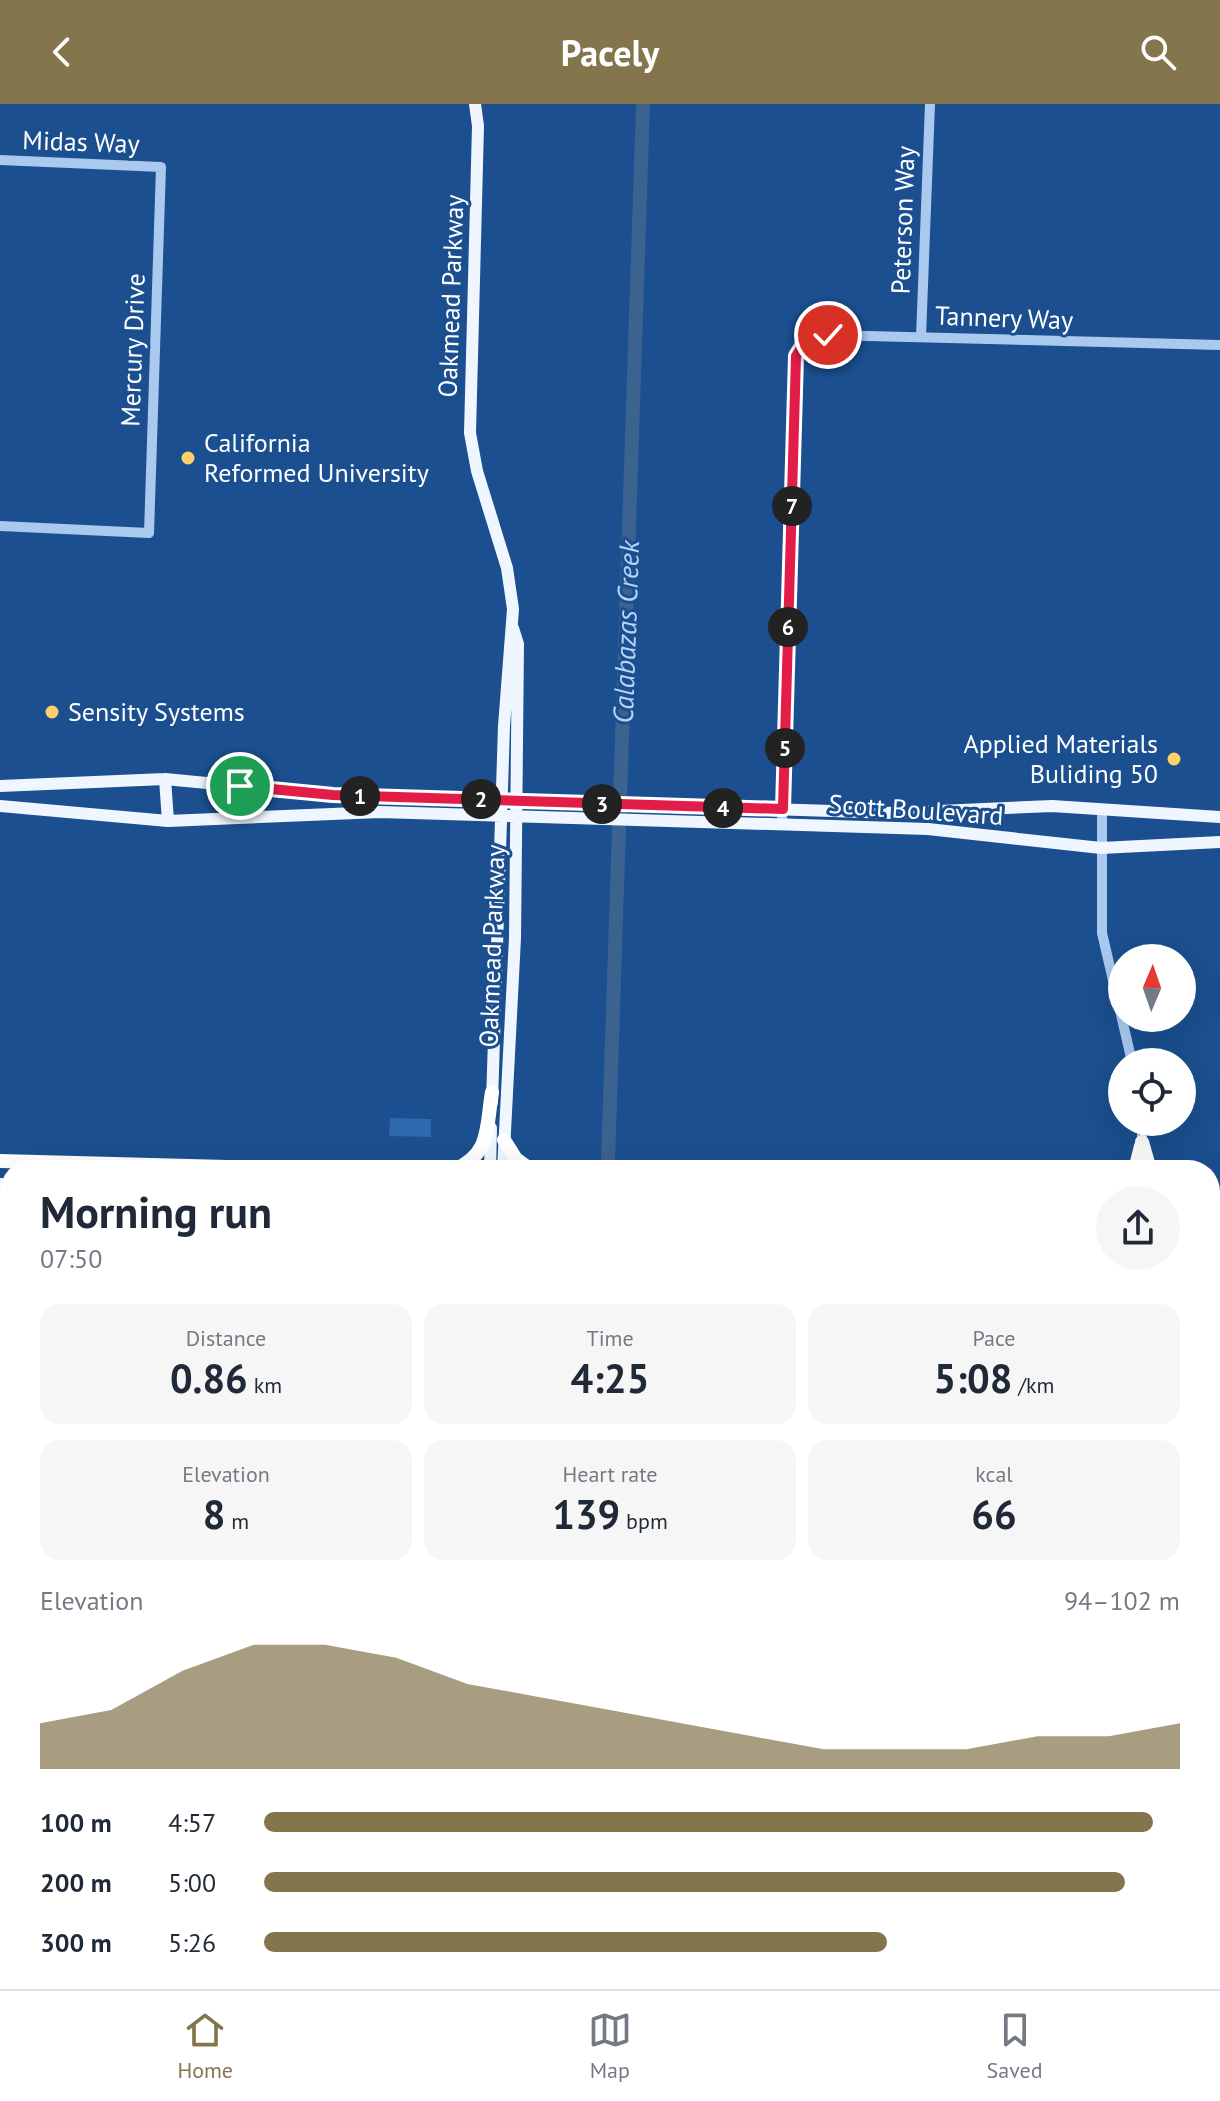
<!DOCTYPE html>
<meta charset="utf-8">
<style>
:root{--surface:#fff;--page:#f6f6f7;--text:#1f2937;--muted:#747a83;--line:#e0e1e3;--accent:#84754c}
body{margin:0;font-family:"PT Sans",sans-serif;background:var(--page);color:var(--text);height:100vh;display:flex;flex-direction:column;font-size:30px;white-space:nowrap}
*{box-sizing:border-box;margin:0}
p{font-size:26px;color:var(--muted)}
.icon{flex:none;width:44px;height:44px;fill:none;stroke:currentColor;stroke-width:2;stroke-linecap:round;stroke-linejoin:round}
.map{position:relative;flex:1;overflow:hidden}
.sheet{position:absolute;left:0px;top:1056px;width:1220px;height:830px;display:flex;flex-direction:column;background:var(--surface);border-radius:32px 32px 0 0;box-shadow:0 8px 32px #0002}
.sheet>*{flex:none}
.needle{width:52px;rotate:2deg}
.tools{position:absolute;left:1108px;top:840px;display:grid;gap:16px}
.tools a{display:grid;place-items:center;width:88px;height:88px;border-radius:50%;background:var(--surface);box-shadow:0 8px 32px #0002;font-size:40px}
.pin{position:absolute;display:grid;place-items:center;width:68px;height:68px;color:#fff;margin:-34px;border:4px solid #fff;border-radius:50%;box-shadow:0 2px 8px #0007}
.km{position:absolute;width:40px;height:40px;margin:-20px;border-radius:50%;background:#222;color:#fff;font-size:22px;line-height:40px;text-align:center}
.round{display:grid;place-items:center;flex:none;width:84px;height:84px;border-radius:42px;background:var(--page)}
.summary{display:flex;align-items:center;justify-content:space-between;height:136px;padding:0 40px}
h1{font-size:44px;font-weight:700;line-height:60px}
.stats{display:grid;grid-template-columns:repeat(3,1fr);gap:12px;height:136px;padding:8px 40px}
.stats div{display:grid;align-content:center;border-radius:20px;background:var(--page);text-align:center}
.stats b{font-size:40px;font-weight:700}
.stats small{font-size:22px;font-weight:400}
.stats p{font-size:22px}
.chart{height:224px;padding:16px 40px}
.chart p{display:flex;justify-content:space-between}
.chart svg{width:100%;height:144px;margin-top:8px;fill:var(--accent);opacity:.7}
ul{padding:0 40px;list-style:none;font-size:26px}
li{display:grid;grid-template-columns:128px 96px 1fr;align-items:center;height:60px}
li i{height:20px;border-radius:10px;background:var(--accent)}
header{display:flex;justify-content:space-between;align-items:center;height:104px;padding:0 40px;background:var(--accent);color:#fff;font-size:36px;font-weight:700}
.menu{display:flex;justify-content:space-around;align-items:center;height:112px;border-top:2px solid var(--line);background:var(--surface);font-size:22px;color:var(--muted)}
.menu a{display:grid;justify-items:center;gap:4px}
.menu .on{color:var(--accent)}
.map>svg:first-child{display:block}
</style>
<header><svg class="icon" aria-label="back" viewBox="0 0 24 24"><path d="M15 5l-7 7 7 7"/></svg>Pacely<svg class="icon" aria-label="search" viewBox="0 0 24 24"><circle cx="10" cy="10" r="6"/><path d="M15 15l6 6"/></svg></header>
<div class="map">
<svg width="1220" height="1885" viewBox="0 0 1220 1885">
<rect width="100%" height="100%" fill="#1b4f8f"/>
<!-- green -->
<path fill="#2e69ad" d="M 390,1014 L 431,1015 L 431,1033 L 389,1032 Z"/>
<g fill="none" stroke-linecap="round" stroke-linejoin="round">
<!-- river -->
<path stroke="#3c6290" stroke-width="14" d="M 608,1057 L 643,0
M 577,1885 L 579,1876"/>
<!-- minor -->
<path stroke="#a9c9ee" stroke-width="10" d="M 0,56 L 161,63 L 149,429 L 0,422
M 921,233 L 930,0
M 1102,705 L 1102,829 L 1132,958
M 782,721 L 796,252 L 804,239 L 828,231 L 1220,241
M 1142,1018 L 1142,1038
M 0,1245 L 10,1245
M 1210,1278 L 1220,1285
M 9,1367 L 10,1351
M 0,1440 L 10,1441
M 1046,1885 L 1047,1876"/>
<!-- major -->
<path stroke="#f0f6ff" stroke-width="12" d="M 475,0 L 478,22 L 470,329 L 477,367 L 507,464 L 513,505 L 504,622 L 492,998
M 165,675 L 168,717
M 0,682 L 165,675 L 333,691 L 894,709 L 1052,702 L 1220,713
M 0,702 L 168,717 L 380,708 L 928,725 L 1101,744 L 1220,738
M 490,1066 L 491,1024
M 503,1066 L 515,834 L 518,540 L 513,524
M 0,1566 L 10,1566
M 1210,1590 L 1220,1590"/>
<!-- highway -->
<path stroke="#fff" stroke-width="14" d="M 504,1036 L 516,1055 L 531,1066
M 1142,1038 L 1150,1066
M 0,1057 L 338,1066
M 454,1066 C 491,1050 486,1024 492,988
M 1135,1066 L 1141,1042
M 0,1081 L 10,1082
M 1210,1092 L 1220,1093
M 1210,1123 L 1220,1126"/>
</g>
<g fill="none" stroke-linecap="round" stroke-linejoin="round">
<defs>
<path id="route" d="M 240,682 L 333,691 L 783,705 L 796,252 L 804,239 L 828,231"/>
</defs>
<!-- route casing -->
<use href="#route" stroke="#fff" stroke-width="16"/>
<!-- route -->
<use href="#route" stroke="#e11d48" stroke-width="10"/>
</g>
<!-- markers -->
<g fill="#ffd166" stroke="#1b4f8f" stroke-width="3">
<circle cx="188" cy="354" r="8"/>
<circle cx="52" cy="608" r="8"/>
<circle cx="1174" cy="655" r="8"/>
</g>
<g text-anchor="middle" stroke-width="6" stroke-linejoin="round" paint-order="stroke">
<!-- street labels -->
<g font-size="26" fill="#fff" stroke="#1b4f8f">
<text transform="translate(81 38) rotate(2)" y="9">Midas Way</text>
<text transform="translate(903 116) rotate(-88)" y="9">Peterson Way</text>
<text transform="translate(451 192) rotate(-88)" y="9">Oakmead Parkway</text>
<text transform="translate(1004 214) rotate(2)" y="9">Tannery Way</text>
<text transform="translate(133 246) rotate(-88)" y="9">Mercury Drive</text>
<text transform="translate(916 706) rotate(4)" y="9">Scott Boulevard</text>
<text transform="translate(492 842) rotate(-88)" y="9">Oakmead Parkway</text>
</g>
<!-- poi labels -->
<g font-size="26" fill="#fff" stroke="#1b4f8f" text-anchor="start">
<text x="204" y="348">California<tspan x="204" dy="30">Reformed University</tspan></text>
<text x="68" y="617">Sensity Systems</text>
<text x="1158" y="649" text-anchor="end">Applied Materials<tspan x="1158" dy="30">Buliding 50</tspan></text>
</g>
<!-- water labels -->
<g font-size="28" font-style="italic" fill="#b5d3f5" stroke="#1b4f8f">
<text transform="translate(626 528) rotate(-88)" y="10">Calabazas Creek</text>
</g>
</g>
</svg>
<div class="tools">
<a><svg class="needle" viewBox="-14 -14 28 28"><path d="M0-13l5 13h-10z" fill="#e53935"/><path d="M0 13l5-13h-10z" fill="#747a83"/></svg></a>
<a><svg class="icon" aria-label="locate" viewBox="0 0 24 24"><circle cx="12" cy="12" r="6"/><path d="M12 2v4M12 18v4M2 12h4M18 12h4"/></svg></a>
</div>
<div class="pin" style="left:240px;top:682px;background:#1e9e55"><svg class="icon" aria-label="arrive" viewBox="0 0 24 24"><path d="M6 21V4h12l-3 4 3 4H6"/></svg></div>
<div class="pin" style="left:828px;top:231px;background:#d93025"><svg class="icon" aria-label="check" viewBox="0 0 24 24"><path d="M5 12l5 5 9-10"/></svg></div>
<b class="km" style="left:360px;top:692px">1</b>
<b class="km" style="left:481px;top:695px">2</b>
<b class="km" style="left:602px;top:700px">3</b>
<b class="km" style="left:723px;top:704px">4</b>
<b class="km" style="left:785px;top:644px">5</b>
<b class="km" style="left:788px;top:523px">6</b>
<b class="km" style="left:792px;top:402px">7</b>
<section class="sheet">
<div class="summary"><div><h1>Morning run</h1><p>07:50</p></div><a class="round"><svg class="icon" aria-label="share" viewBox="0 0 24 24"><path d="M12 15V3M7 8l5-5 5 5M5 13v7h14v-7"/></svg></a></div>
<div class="stats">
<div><p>Distance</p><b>0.86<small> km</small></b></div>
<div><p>Time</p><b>4:25</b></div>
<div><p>Pace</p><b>5:08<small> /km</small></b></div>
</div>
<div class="stats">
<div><p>Elevation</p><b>8<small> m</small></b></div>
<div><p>Heart rate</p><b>139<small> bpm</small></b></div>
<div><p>kcal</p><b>66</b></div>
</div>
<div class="chart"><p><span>Elevation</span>94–102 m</p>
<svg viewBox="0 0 160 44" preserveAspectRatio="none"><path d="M0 44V30L10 26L20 14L30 6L40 6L50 10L60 18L70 22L80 26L90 30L100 34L110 38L120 38L130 38L140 34L150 34L160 30V44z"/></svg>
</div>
<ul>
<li><b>100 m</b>4:57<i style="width:97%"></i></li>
<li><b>200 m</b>5:00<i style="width:94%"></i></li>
<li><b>300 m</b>5:26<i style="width:68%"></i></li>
</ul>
</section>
</div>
<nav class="menu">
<a class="on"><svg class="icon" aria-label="home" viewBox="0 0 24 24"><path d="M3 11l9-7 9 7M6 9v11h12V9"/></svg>Home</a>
<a><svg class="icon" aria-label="map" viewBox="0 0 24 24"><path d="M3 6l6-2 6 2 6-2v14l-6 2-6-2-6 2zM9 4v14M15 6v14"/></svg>Map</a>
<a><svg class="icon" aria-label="saved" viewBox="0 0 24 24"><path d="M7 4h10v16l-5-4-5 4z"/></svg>Saved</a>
</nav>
